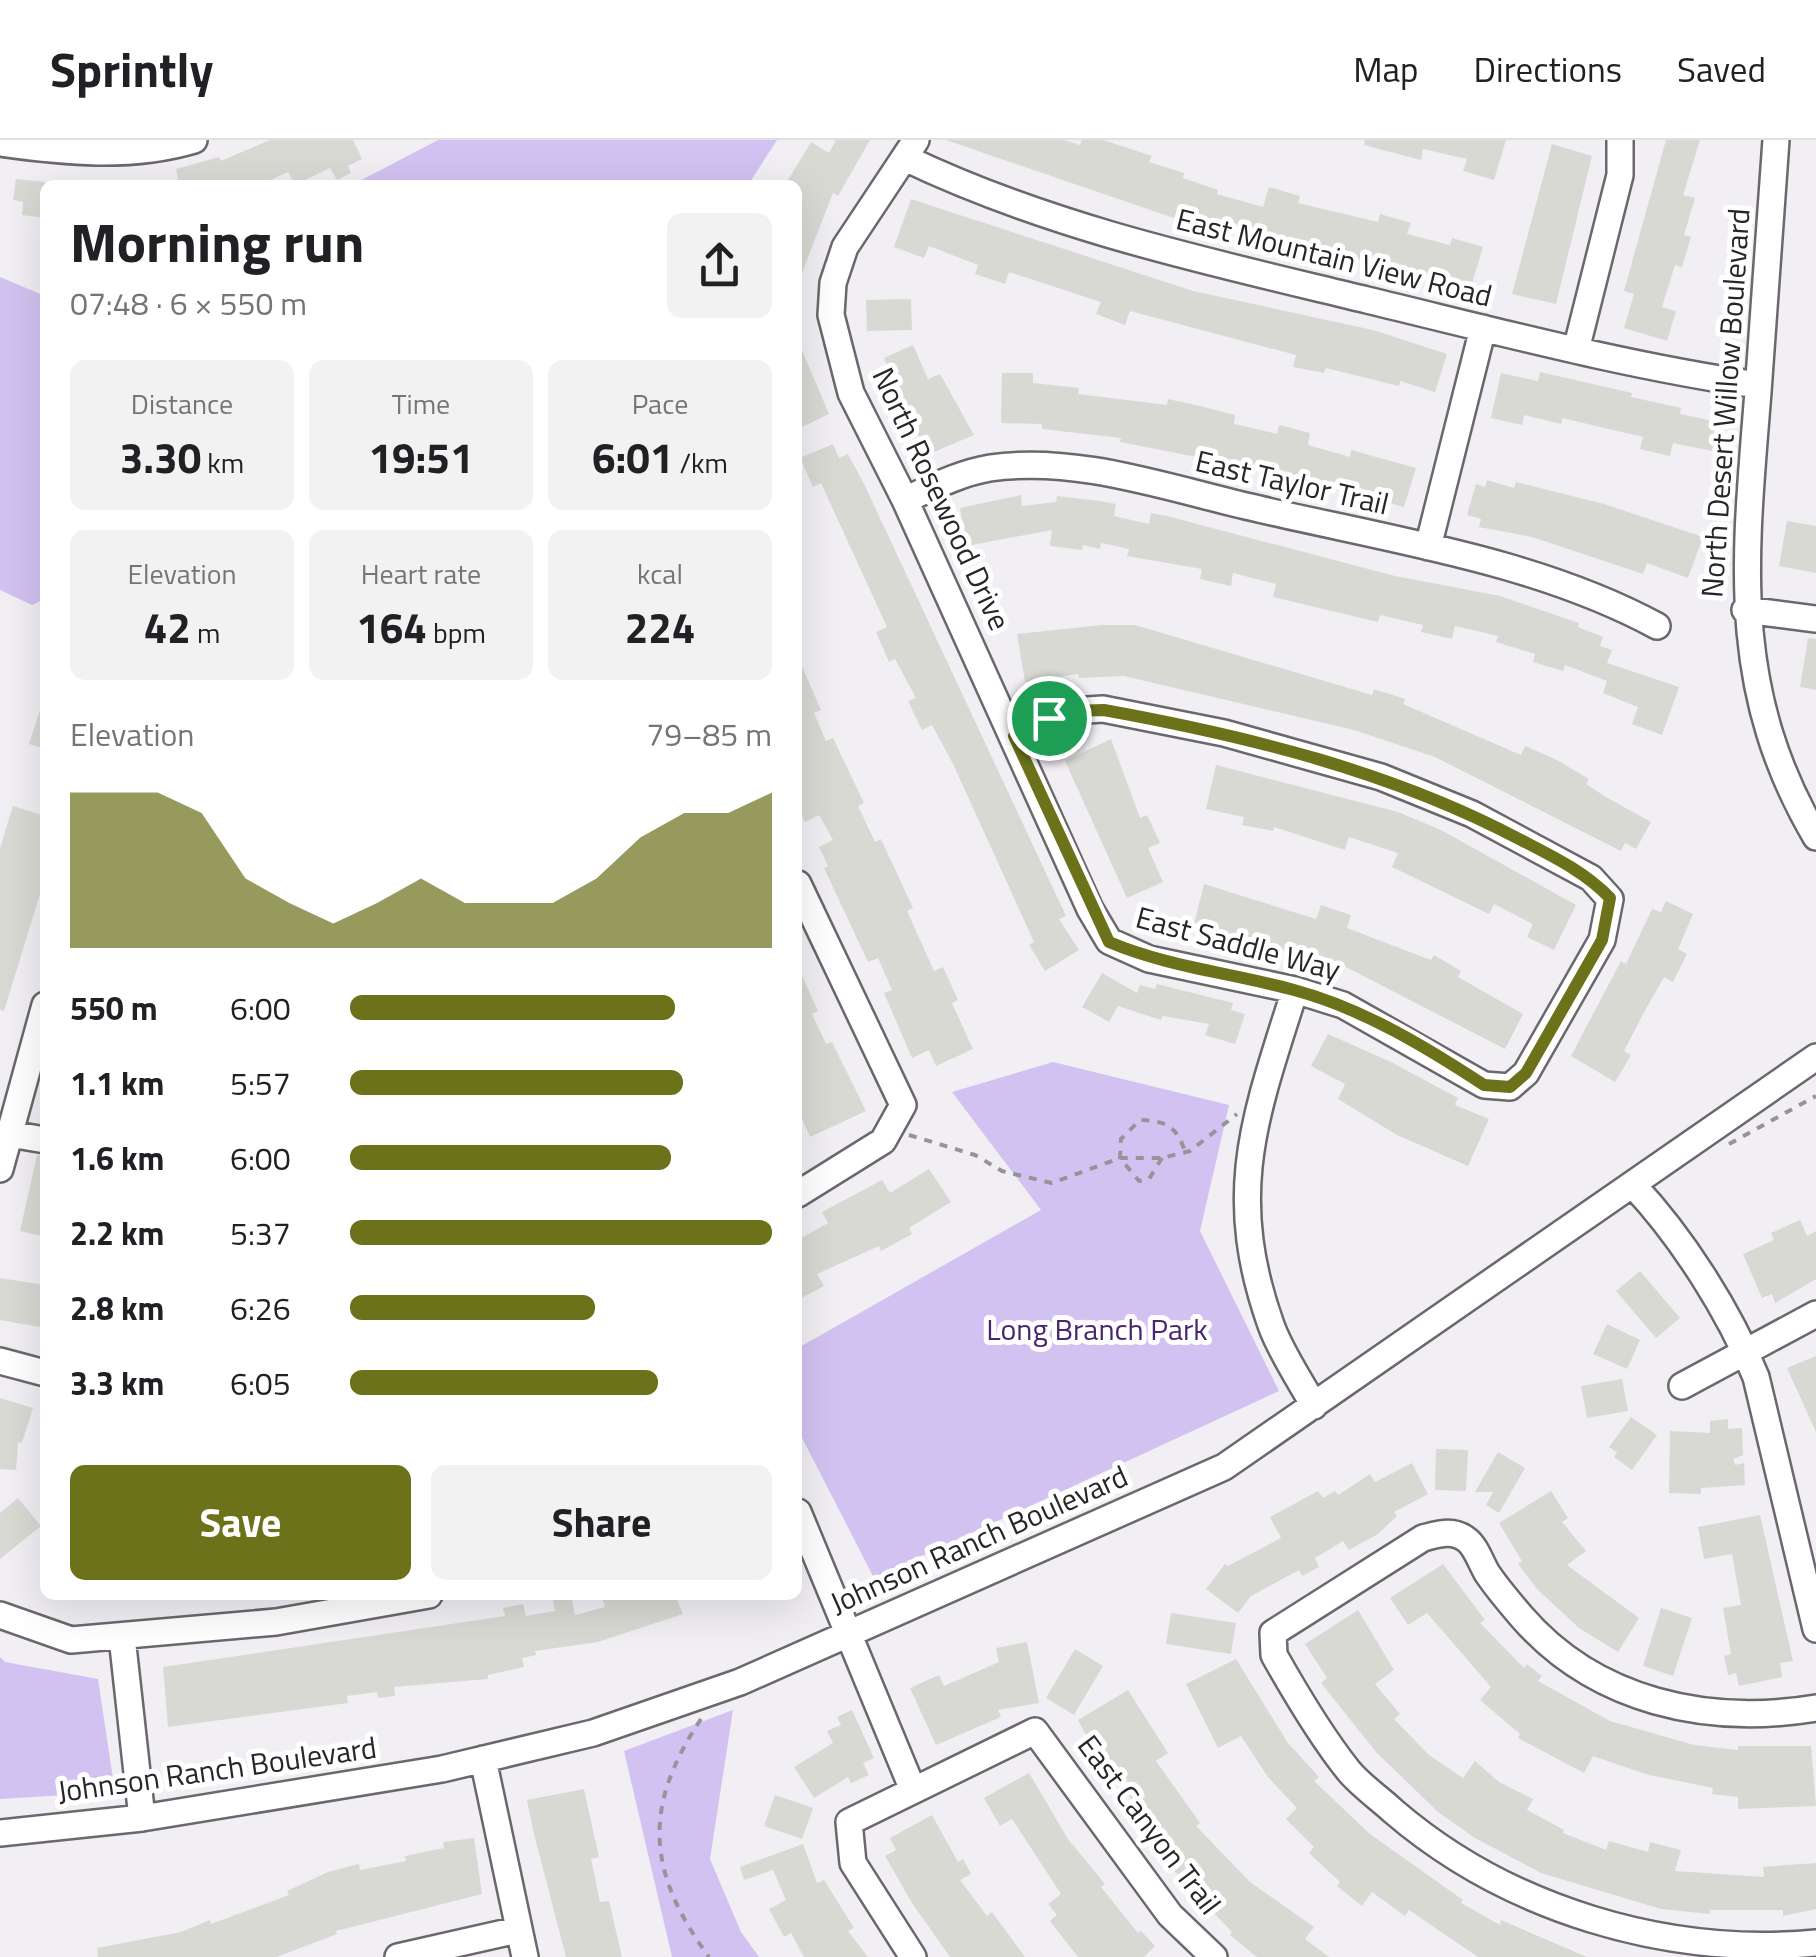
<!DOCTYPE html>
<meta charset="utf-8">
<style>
:root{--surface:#fff;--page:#f2f2f2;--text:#202124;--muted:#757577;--line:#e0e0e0;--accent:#6b721a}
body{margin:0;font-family:"Titillium Web",sans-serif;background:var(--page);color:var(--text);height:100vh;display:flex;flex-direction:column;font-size:38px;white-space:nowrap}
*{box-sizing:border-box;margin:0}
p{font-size:32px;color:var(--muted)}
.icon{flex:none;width:55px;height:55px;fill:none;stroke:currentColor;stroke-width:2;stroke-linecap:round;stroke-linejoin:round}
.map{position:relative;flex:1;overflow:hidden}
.side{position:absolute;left:40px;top:40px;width:762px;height:1420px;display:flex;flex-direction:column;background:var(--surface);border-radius:15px;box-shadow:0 10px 40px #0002}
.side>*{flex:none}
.pin{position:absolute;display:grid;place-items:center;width:85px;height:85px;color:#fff;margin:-42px;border:5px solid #fff;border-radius:50%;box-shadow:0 2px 10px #0007}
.round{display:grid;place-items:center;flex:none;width:105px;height:105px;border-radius:15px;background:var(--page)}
.summary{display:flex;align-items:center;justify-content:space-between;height:170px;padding:0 30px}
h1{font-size:55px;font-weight:700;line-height:75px}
.stats{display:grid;grid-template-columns:repeat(3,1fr);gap:15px;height:170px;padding:10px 30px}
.stats div{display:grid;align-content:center;border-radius:15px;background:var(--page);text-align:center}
.stats b{font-size:42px;font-weight:700}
.stats small{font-size:28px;font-weight:400}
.stats p{font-size:28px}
.chart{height:280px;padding:20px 30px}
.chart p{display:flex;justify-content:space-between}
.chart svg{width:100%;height:180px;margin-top:10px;fill:var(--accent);opacity:.7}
.action{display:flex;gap:20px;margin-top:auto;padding:20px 30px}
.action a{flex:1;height:115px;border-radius:15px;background:var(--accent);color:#fff;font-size:40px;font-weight:700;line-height:115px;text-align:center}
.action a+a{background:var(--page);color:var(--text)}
ul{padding:0 30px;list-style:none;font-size:32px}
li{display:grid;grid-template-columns:160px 120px 1fr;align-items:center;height:75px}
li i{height:25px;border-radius:12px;background:var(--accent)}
header{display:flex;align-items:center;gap:60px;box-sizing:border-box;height:140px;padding:0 50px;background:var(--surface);border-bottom:2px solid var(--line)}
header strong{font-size:48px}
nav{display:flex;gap:55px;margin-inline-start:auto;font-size:35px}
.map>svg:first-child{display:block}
</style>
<header>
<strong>Sprintly</strong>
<nav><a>Map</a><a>Directions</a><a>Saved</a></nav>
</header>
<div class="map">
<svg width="1816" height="1817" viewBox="0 0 1816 1817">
<rect width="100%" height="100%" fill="#f1eff4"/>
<!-- green -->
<path fill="#d2c2f1" d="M 438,0 L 777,0 L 748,45 L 352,45 Z
M 0,137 L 45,156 L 45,459 L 32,465 L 0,450 Z
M 1053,922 L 1229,965 L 1200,1091 L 1279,1251 L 874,1438 L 798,1290 L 798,1208 L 1041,1070 L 952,952 Z
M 0,1517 L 5,1522 L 98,1539 L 115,1652 L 0,1659 Z
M 733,1570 L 710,1719 L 741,1792 L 759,1817 L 672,1817 L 624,1611 Z"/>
<!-- building -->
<path fill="#d8d9d3" d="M 270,0 L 353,0 L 362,19 L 348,26 L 351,33 L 337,40 L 330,28 L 295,45 L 288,32 L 259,45 L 179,45 L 176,29 L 219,17 L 221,21 Z
M 836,0 L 870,0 L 838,56 L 833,53 L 798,143 L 798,45 L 785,45 L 811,2 L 829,13 Z
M 946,0 L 1064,0 L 1080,5 L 1082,0 L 1103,0 L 1152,16 L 1149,22 L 1184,33 L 1183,38 L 1218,50 L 1217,54 L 1263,67 L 1269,47 L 1300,56 L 1298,63 L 1378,82 L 1380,74 L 1411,83 L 1407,94 L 1450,105 L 1452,98 L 1483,107 L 1470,150 L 1347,116 L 1346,121 L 1171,77 Z
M 1365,0 L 1506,0 L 1494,40 L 1463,31 L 1467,19 L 1423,9 L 1421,20 L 1364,5 Z
M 1666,0 L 1700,0 L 1683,55 L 1695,58 L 1684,95 L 1691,97 L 1682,127 L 1675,125 L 1662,167 L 1676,171 L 1667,201 L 1624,188 L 1634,154 L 1624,151 Z
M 1552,4 L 1592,16 L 1556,164 L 1512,154 Z
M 16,39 L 45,42 L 45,78 L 22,75 L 23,62 L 13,60 Z
M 911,59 L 1193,151 L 1373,190 L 1447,214 L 1435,252 L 1400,241 L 1399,246 L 1326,228 L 1324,233 L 1293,227 L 1296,215 L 1130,171 L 1125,185 L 1096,174 L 1101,162 L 1009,132 L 1005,144 L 975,134 L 978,125 L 929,106 L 924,118 L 894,107 Z
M 911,159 L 912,190 L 867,191 L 866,160 Z
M 798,201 L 829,274 L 798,289 Z
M 913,205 L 928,239 L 940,234 L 974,295 L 927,315 L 912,281 L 907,283 L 883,234 L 890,232 L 884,218 Z
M 1540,232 L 1632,253 L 1631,257 L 1681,268 L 1680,274 L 1718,282 L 1712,311 L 1673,303 L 1670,316 L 1640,309 L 1643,297 L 1562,278 L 1561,284 L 1524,275 L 1522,285 L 1491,278 L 1501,233 L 1538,241 Z
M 1002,233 L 1033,233 L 1033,243 L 1079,248 L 1078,254 L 1167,265 L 1168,259 L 1200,266 L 1235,275 L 1234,284 L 1277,294 L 1279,285 L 1310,293 L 1308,305 L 1350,317 L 1351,310 L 1416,328 L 1404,367 L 1248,327 L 1120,302 L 1121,298 L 1042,289 L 1042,284 L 1001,283 Z
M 833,304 L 839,318 L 848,314 L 865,346 L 1066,776 L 1059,779 L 1079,810 L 1045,831 L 1029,805 L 1034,802 L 953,624 L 932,585 L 922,590 L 908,561 L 916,558 L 895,519 L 889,522 L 876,492 L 887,487 L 821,343 L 813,347 L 800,318 Z
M 1487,340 L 1514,348 L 1516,342 L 1604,364 L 1703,397 L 1688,438 L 1647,423 L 1643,434 L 1532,397 L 1479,387 L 1481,379 L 1467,375 L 1476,344 L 1485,347 Z
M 1021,355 L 1022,366 L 1056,362 L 1057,356 L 1100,361 L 1116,364 L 1114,376 L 1149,384 L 1151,373 L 1167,376 L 1395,436 L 1500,456 L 1579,483 L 1578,487 L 1603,497 L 1600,506 L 1612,510 L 1607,523 L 1679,547 L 1662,595 L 1632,584 L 1638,567 L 1603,553 L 1607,541 L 1565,525 L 1563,531 L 1533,522 L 1535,514 L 1496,502 L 1498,496 L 1455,486 L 1452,499 L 1421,492 L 1423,485 L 1380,475 L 1378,482 L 1273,457 L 1276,444 L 1233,433 L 1231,446 L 1200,439 L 1202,429 L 1127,416 L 1129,409 L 1101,403 L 1100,409 L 1083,405 L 1082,410 L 1050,406 L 1052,390 L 966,406 L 960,368 Z
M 1787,381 L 1816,386 L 1816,433 L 1779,426 Z
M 1102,485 L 1135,485 L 1372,555 L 1374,549 L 1405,559 L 1403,564 L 1521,615 L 1525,606 L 1555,619 L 1589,639 L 1586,644 L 1606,657 L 1651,682 L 1636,709 L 1625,703 L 1621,711 L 1435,617 L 1354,590 L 1124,536 L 1079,538 L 1078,534 L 1025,542 L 1017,494 Z
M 1808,498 L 1816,499 L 1816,550 L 1800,547 Z
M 798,517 L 821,570 L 814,573 L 826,601 L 833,598 L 864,663 L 858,666 L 875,702 L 881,699 L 913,768 L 907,771 L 934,831 L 943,827 L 958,860 L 952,863 L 973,909 L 936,926 L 929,910 L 912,918 L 884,853 L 892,850 L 878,818 L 868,822 L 824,728 L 828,726 L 819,707 L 833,700 L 819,675 L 805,682 L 798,669 Z
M 42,564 L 45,564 L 45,609 L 29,604 Z
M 1111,599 L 1140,678 L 1147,675 L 1160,703 L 1148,708 L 1163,742 L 1127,758 L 1065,621 Z
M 1216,625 L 1398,672 L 1441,690 L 1576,765 L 1554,810 L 1527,797 L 1533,784 L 1494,764 L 1489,774 L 1392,727 L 1398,713 L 1349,697 L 1345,710 L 1274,687 L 1273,691 L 1242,685 L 1244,677 L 1206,669 Z
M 13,666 L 45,676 L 45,738 L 4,871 L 0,870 L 0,708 Z
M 1204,744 L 1316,779 L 1321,765 L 1351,775 L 1347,788 L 1431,820 L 1434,815 L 1461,831 L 1458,837 L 1523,874 L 1505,909 L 1342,825 L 1193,788 Z
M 1666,761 L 1693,774 L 1678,809 L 1687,814 L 1673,842 L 1664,837 L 1642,876 L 1624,911 L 1631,915 L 1615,942 L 1571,916 L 1621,821 L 1626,824 L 1652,769 L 1661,772 Z
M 798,827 L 818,871 L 812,874 L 826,904 L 832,902 L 866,971 L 810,997 L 798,969 Z
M 1102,833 L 1137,853 L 1140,845 L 1155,849 L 1157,844 L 1233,863 L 1231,870 L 1245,874 L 1235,904 L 1205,895 L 1209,884 L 1163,876 L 1161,880 L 1118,866 L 1109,882 L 1082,867 Z
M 1328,894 L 1391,922 L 1458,958 L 1455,965 L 1489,979 L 1468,1026 L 1397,995 L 1338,959 L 1345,944 L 1311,926 Z
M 37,1015 L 45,1016 L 45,1097 L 20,1091 Z
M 929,1029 L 951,1062 L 909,1088 L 912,1094 L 881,1111 L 879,1106 L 817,1134 L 824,1146 L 798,1160 L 798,1100 L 828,1083 L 822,1072 L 882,1040 L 890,1053 Z
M 1800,1080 L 1807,1096 L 1816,1091 L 1816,1139 L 1775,1163 L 1772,1154 L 1762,1158 L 1743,1114 L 1774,1100 L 1771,1093 Z
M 1640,1131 L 1680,1178 L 1656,1198 L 1616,1151 Z
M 0,1138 L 45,1145 L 45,1188 L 0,1180 Z
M 1607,1184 L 1640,1200 L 1627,1229 L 1593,1214 Z
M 1816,1216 L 1816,1292 L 1787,1228 Z
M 1622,1239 L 1628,1271 L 1587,1278 L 1581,1246 Z
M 0,1258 L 33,1268 L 22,1303 L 18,1302 L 16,1330 L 0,1329 Z
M 1631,1277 L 1657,1295 L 1632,1330 L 1614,1317 L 1617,1312 L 1609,1307 Z
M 1728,1279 L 1728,1289 L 1742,1288 L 1743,1315 L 1733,1319 L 1735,1325 L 1744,1323 L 1745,1345 L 1701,1348 L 1701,1354 L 1669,1353 L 1670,1291 L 1710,1293 L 1710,1281 Z
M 1436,1309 L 1468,1310 L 1466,1351 L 1435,1350 Z
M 1498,1312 L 1525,1328 L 1499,1373 L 1486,1365 L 1493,1352 L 1475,1352 Z
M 1412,1323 L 1428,1354 L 1394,1372 L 1397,1376 L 1378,1394 L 1349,1410 L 1343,1401 L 1315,1418 L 1319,1427 L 1302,1436 L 1299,1430 L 1251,1456 L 1238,1473 L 1206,1449 L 1225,1424 L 1228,1426 L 1281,1398 L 1270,1377 L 1318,1351 L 1323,1358 L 1335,1351 L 1338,1355 L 1370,1334 L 1375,1342 Z
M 1551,1351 L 1568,1378 L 1562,1382 L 1586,1411 L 1567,1425 L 1639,1478 L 1618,1512 L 1579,1488 L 1537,1449 L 1518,1424 L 1522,1421 L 1499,1383 Z
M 18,1358 L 41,1386 L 0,1419 L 0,1373 Z
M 1760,1375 L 1793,1521 L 1780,1523 L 1782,1537 L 1739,1546 L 1736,1533 L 1728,1535 L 1724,1516 L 1731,1514 L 1723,1468 L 1741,1465 L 1732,1414 L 1704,1419 L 1698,1387 Z
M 1443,1424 L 1485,1480 L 1480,1483 L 1524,1528 L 1527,1524 L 1542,1536 L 1538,1541 L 1610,1581 L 1694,1605 L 1738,1610 L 1738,1606 L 1811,1606 L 1816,1666 L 1738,1669 L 1738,1657 L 1712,1654 L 1713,1648 L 1649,1635 L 1593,1616 L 1584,1633 L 1518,1598 L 1520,1594 L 1480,1560 L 1491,1547 L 1427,1473 L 1408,1485 L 1390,1458 Z
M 552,1455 L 571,1455 L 575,1475 L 605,1467 L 601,1455 L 675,1455 L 683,1474 L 598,1502 L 535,1511 L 536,1515 L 522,1518 L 524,1527 L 488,1535 L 488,1539 L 394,1547 L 395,1556 L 378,1558 L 377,1552 L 347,1556 L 348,1563 L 168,1587 L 163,1527 L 505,1476 L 503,1468 L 523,1464 L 526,1476 L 555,1471 Z
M 1661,1468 L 1692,1478 L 1673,1536 L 1643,1526 Z
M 1358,1470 L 1394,1530 L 1375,1544 L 1400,1574 L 1394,1579 L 1429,1615 L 1463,1638 L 1475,1621 L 1499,1642 L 1533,1659 L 1527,1670 L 1564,1690 L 1563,1693 L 1606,1710 L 1609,1701 L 1648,1712 L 1650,1702 L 1681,1710 L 1675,1731 L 1764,1737 L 1763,1727 L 1816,1723 L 1816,1769 L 1783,1776 L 1783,1770 L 1710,1770 L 1710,1774 L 1661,1769 L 1541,1733 L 1475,1698 L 1438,1672 L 1376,1612 L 1321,1543 L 1327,1538 L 1305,1504 Z
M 1171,1473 L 1236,1483 L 1231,1514 L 1166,1504 Z
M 1027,1502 L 1039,1563 L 998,1570 L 1001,1577 L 936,1605 L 910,1548 L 939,1535 L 944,1546 L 999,1522 L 996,1508 Z
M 1075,1509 L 1103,1526 L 1074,1575 L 1046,1558 Z
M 1236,1519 L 1288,1603 L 1319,1637 L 1314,1641 L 1370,1694 L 1463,1760 L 1461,1763 L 1500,1785 L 1501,1780 L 1587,1817 L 1478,1817 L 1409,1770 L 1405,1776 L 1372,1752 L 1362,1766 L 1337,1746 L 1340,1742 L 1309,1713 L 1314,1707 L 1286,1679 L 1297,1668 L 1268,1637 L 1241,1596 L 1218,1608 L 1186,1544 Z
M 1128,1550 L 1168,1613 L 1156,1621 L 1200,1683 L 1196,1686 L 1250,1742 L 1314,1787 L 1305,1799 L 1329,1817 L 1257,1817 L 1230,1795 L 1232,1792 L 1167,1723 L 1170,1720 L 1144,1687 L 1149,1683 L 1120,1644 L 1114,1647 L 1078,1580 Z
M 852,1570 L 874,1618 L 863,1623 L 869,1635 L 851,1643 L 848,1637 L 814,1658 L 794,1627 L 833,1603 L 827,1591 L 841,1585 L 837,1577 Z
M 1029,1633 L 1068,1699 L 1105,1744 L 1101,1747 L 1138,1793 L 1141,1791 L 1155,1806 L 1144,1817 L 1078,1817 L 1050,1781 L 1057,1775 L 1048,1764 L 1061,1754 L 1012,1679 L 1000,1686 L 984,1658 Z
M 584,1649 L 599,1717 L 591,1719 L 600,1762 L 609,1761 L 622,1817 L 566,1817 L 533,1690 L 527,1660 Z
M 775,1655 L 813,1668 L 802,1699 L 764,1686 Z
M 932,1675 L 958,1722 L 963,1719 L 971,1734 L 960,1740 L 987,1776 L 992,1772 L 1025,1817 L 950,1817 L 912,1763 L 885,1716 L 896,1710 L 890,1698 Z
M 474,1698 L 482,1754 L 336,1791 L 337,1794 L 277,1817 L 98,1817 L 97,1808 L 181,1792 L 210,1780 L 211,1784 L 289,1755 L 287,1751 L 328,1732 L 359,1724 L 360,1730 L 406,1721 L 405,1716 L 444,1708 L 443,1702 Z
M 803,1704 L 817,1743 L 824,1740 L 854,1788 L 848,1791 L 868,1817 L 804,1817 L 791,1793 L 784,1797 L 769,1769 L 786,1760 L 773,1730 L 744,1740 L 740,1727 Z"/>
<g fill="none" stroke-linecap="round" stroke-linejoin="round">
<defs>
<path id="minor" d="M 916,0 L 845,107 L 833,143 L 831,175 L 851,253 L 905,360 L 1090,769 L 1109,801 L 1149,819 L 1295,850 L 1343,865 L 1484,945 L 1510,947 L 1526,933 L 1602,800 L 1610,759 L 1591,738 L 1472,674 L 1381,637 L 1224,593 L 1103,569 L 1071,571 L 1014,596
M 1776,0 C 1770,84 1764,168 1758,252 C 1745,416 1728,548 1816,697
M 0,3 C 64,12 130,19 194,0
M 905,18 C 1051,88 1210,122 1367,160 C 1496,191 1626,226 1758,245
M 1576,210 L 1620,35 L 1620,0
M 905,360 C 933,347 960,333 990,328 C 1079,315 1173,350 1259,369 C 1391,400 1537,421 1657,486
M 1428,407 L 1483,188
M 1745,470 L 1816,479
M 798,744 L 903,965 L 883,1001 L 798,1054
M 1295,850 C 1255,976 1224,1053 1271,1185 C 1281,1213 1300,1240 1314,1266
M 10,994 L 45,1000
M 0,1029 L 45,865
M 1633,1045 C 1682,1097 1729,1171 1756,1237 L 1816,1489
M 0,1221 L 45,1233
M 1682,1246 L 1816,1174
M 798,1372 L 913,1650
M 0,1475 L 71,1500 L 276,1482 L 429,1455
M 122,1497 L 142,1678
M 1816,1568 C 1708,1586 1595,1562 1521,1476 C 1509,1462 1497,1448 1487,1433 C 1481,1423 1476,1407 1467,1400 C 1453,1389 1439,1394 1423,1398 L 1273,1493 L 1274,1515 C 1296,1554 1320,1595 1348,1630 C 1360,1645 1379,1658 1393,1671 C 1507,1769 1666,1817 1816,1803
M 483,1619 L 525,1817
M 0,1693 L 142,1678 L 442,1629 L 593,1593 L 740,1542 L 1224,1327 L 1816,917
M 398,1817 L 517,1790
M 913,1817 L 853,1723 L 849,1682 L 1035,1591 L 1170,1775 L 1214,1817"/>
</defs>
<!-- minor casing -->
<use href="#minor" stroke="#6a686d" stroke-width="30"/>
<!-- path -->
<path stroke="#969498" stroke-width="4" stroke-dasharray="8 8" stroke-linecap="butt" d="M 909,995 L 975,1015 L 1002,1031 L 1052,1043 L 1120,1018 L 1162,1018 L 1190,1011 L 1237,974
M 1729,1004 L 1816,956
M 1162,1018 L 1149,1039 L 1139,1041 L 1120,1018 L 1121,999 L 1140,980 C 1166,981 1177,986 1185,1012
M 701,1579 C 643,1666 646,1731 709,1817"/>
<!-- minor -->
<use href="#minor" stroke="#fff" stroke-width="25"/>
</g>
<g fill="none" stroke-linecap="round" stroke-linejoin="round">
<defs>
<path id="route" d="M 1104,570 C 1247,596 1391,631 1521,700 C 1554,717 1585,732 1610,758 L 1602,800 L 1526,933 L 1510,947 L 1484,945 C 1426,907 1362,868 1294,850 C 1232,833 1168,827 1109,802 L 1014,596 L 1072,571 Z"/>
</defs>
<!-- route casing -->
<use href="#route" stroke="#fff" stroke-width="20"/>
<!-- route -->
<use href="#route" stroke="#6b721a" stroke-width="12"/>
</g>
<g text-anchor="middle" stroke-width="10" stroke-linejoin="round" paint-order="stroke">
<!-- street labels -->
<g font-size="30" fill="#272628" stroke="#fff">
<text transform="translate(1334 118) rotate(14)" y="10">East Mountain View Road</text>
<text transform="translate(1726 263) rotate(-86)" y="10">North Desert Willow Boulevard</text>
<text transform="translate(1292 343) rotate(13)" y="10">East Taylor Trail</text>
<text transform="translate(941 359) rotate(65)" y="10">North Rosewood Drive</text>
<text transform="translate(1238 804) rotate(15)" y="10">East Saddle Way</text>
<text transform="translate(979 1400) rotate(-24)" y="10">Johnson Ranch Boulevard</text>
<text transform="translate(217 1630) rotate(-8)" y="10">Johnson Ranch Boulevard</text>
<text transform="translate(1149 1685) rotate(53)" y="10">East Canyon Trail</text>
</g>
<!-- park labels -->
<g font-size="30" fill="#482771" stroke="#fff">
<text x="1097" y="1200">Long Branch Park</text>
</g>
</g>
</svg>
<div class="pin" style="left:1049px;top:578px;background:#1e9e55"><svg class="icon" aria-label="arrive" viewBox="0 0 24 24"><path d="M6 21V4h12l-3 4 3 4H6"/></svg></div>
<section class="side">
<div class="summary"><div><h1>Morning run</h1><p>07:48 · 6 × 550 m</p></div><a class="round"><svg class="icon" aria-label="share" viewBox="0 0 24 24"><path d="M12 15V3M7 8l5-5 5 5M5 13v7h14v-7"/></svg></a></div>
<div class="stats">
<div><p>Distance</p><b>3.30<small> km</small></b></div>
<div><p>Time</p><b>19:51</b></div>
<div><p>Pace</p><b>6:01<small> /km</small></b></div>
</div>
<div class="stats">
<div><p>Elevation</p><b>42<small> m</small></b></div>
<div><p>Heart rate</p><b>164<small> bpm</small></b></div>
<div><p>kcal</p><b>224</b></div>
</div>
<div class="chart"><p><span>Elevation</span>79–85 m</p>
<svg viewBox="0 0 160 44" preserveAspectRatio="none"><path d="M0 44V6L10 6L20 6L30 11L40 27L50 33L60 38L70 33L80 27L90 33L100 33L110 33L120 27L130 17L140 11L150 11L160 6V44z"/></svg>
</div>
<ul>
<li><b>550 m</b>6:00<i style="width:77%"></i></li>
<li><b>1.1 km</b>5:57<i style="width:79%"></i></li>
<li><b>1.6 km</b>6:00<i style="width:76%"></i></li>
<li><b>2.2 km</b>5:37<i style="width:100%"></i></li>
<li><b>2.8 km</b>6:26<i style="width:58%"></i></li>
<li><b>3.3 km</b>6:05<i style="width:73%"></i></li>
</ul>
<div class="action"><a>Save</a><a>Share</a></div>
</section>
</div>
